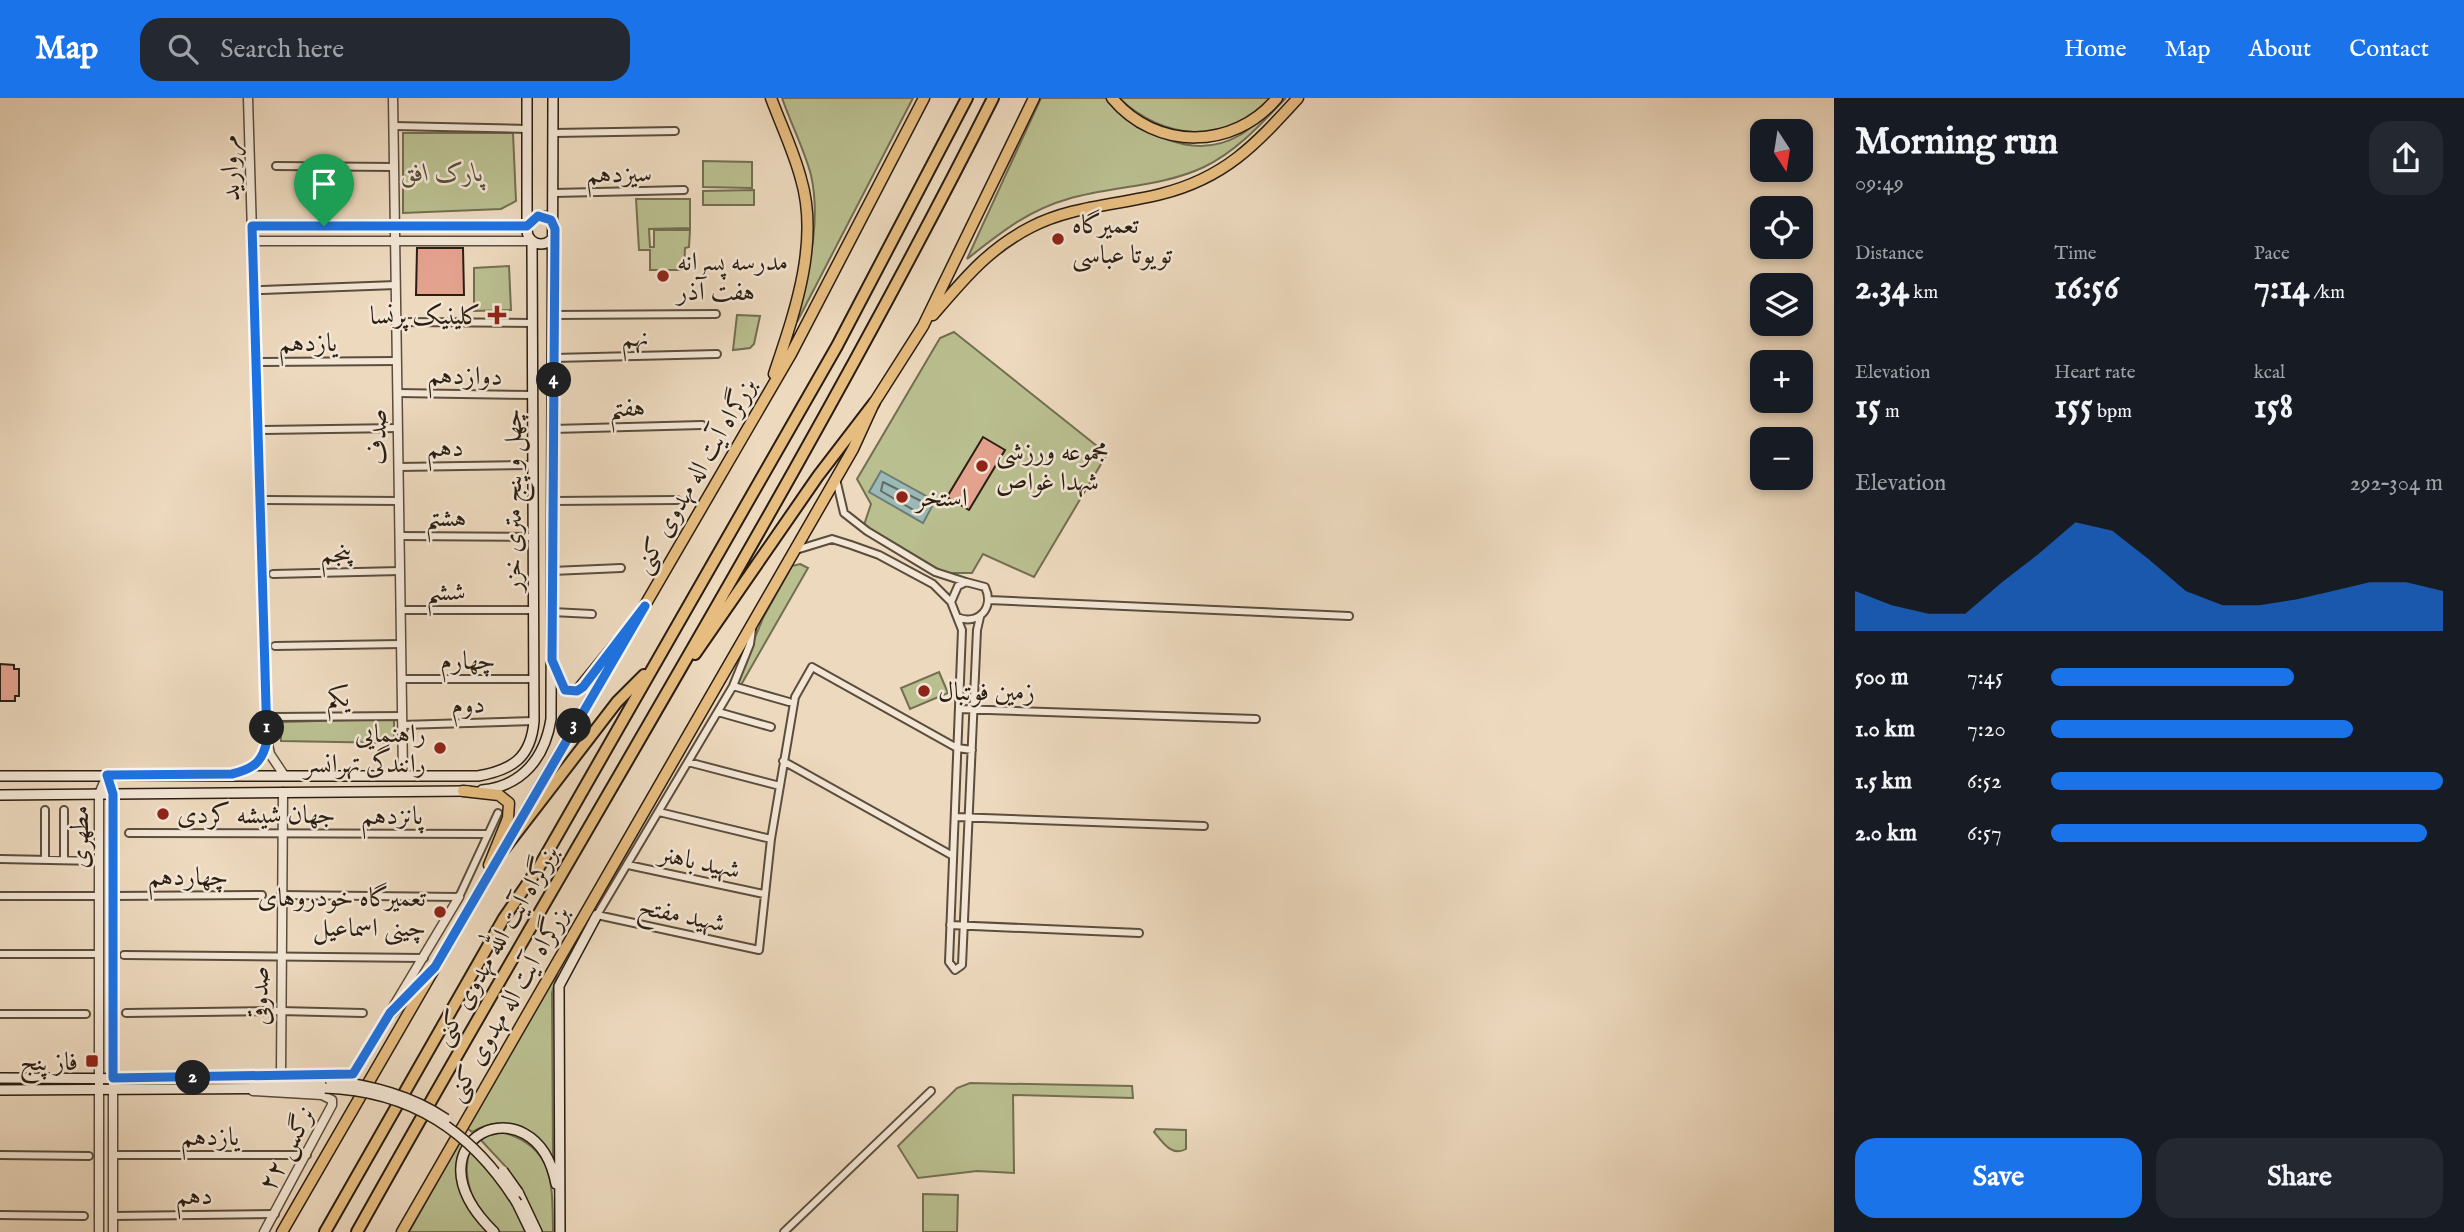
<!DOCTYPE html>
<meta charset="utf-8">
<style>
:root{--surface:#171b24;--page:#242831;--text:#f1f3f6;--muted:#9ea1a6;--accent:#1a73e8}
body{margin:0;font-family:"IM FELL English",Amiri,serif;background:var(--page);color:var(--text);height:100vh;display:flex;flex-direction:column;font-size:26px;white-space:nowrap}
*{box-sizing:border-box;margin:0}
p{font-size:23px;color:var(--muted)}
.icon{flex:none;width:38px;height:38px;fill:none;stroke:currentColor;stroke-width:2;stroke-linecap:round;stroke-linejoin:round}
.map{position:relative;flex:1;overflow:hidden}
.sheet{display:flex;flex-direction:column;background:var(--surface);width:630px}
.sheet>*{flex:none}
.needle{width:46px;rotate:168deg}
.buttons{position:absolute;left:1750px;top:21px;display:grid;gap:14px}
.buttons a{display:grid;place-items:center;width:63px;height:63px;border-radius:14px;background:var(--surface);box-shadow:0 4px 10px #0003;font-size:35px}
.pin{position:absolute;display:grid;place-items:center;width:60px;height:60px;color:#fff;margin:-72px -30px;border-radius:50% 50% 50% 0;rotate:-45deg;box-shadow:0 0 7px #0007}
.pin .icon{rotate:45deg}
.km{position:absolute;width:35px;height:35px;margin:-18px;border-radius:50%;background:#222;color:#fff;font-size:19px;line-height:35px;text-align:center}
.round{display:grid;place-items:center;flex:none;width:74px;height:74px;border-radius:21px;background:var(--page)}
.overview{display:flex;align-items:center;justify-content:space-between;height:119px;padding:0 21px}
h1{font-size:38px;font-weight:700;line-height:52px}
.metrics{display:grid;grid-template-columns:repeat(3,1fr);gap:10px;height:119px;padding:7px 21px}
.metrics div{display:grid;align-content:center}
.metrics b{font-size:35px;font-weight:700}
.metrics small{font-size:19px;font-weight:400}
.metrics p{font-size:19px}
.chart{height:196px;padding:14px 21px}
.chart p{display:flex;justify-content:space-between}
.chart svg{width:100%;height:126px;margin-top:7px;fill:var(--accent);opacity:.7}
.action{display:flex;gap:14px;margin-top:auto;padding:14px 21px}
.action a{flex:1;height:80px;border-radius:21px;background:var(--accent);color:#fff;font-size:28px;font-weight:700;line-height:80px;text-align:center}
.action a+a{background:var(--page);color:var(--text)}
ul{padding:0 21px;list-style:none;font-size:23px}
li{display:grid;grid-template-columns:112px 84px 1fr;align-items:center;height:52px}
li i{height:18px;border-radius:9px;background:var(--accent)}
header{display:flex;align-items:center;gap:42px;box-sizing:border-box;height:98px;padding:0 35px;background:var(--accent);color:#fff}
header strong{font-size:33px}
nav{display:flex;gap:38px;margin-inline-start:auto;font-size:24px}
.search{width:490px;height:63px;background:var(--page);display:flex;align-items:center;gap:18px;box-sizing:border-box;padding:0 24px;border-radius:21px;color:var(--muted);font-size:26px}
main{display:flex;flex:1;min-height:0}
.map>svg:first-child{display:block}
</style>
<header>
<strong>Map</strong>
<div class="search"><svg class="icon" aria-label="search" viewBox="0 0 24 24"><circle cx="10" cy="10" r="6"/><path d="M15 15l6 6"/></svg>Search here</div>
<nav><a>Home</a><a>Map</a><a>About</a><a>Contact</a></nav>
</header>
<main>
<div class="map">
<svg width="1834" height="1134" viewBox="0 0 1834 1134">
<rect width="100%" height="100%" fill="#edd9be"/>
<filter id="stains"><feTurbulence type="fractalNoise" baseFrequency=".00286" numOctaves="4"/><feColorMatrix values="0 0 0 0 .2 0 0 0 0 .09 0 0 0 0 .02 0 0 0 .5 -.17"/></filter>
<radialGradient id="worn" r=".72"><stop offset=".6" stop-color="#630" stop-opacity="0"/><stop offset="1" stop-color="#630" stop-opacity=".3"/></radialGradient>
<!-- green -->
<path fill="#babf90" stroke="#726e51" stroke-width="2" d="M 782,0 L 913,0 L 797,224 C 807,176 822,126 811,77 C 804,51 791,26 782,0 Z
M 1041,0 L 1108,0 C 1141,34 1192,65 1240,37 C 1256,28 1270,7 1286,0 C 1261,26 1237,53 1204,69 C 1162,89 1112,88 1068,101 C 1028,112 999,136 967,161 Z
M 1119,0 L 1270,0 C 1228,50 1162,41 1119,0 Z
M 403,35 L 513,35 L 516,103 L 501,111 L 403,115 Z
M 703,63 L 752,64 L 752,90 L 703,89 Z
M 754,92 L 754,107 L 703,107 L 703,93 Z
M 636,101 L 690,101 L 690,130 L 649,131 L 650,149 L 654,149 L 654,132 L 690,132 L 689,149 L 685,150 L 684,172 L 650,172 L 650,152 L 639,152 Z
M 509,168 L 511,212 L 474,213 L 474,170 Z
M 737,217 L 760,218 L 754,246 L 750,250 L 733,252 Z
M 954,234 L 1107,356 L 1034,479 L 983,456 L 972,475 L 945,475 L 864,427 L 871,406 L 857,381 L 940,240 Z
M 800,466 L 808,470 L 741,587 L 736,585 L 763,520 L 792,468 Z
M 939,574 L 948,595 L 910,611 L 901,590 Z
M 394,621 L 394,645 L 281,643 L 280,624 Z
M 558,873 L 552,895 L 553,1060 C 536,1032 504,1014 472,1034 L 467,1030 Z
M 970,985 L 1132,988 L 1133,1000 L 1013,997 L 1014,1075 L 977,1073 L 918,1080 L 898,1048 L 957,990 Z
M 1156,1031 L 1186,1032 L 1186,1051 C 1172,1059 1163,1045 1154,1034 Z
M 502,1034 C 556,1049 552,1087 553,1134 L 542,1134 L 507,1070 L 479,1040 Z
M 460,1043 L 464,1046 C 445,1074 465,1116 490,1134 L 409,1134 Z
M 470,1051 L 510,1099 L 527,1134 L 500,1134 C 475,1112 460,1083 470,1051 Z
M 923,1096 L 958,1097 L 957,1134 L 923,1134 Z"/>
<!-- water -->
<path fill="#9ab9b7" stroke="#6d7b75" stroke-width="2" d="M 881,373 L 935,403 L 923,425 L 869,394 Z"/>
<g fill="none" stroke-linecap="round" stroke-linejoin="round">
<!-- shore -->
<path stroke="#626c64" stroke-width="2" d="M 883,384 L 923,404 L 921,413 L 917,414 L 881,393 Z"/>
</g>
<!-- building -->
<path fill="#e3a28e" stroke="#2a1e12" stroke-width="2" d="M 417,150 L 463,150 L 464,197 L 416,197 Z
M 983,339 L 1005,352 L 969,412 L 947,399 Z
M 0,566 L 14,567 L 14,571 L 19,571 L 19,598 L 15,598 L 15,603 L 0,603 Z"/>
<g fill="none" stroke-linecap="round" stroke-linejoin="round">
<defs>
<path id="minor" d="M 394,28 L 527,31
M 554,35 L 675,33
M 276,68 L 394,69
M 554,95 L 684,92
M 262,192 L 396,187
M 554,217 L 716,216
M 397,224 L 532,225
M 554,260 L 717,256
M 260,264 L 397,263
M 397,295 L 533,297
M 553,331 L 702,327
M 263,332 L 398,330
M 399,369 L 533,367
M 836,381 L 844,415 L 867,433 L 935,474 L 966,484
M 267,402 L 399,403
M 553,403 L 677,402
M 400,438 L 533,439
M 796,452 L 832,441 L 851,447 L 879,457 L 933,486 L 951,504
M 552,473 L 621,470
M 273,476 L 400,473
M 989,502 L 1349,518
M 400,512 L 534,512
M 552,514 L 592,516
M 957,519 C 978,528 995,510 985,489 L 966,484 L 958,488 L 951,504 L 962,532 L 949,864 L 955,872 L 962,867 L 977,532 L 980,519
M 752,531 L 750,546 L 733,588 L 597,817 L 759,852 L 771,741 L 795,599 L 812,569 L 957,650 L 972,652
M 275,548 L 401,546
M 402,581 L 534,581
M 733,588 L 789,604
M 959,611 L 1256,621
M 718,614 L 771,629
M 274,619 L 402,618
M 402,627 L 534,623
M 783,663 L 953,758
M 688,664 L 780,688
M 64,712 L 64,762
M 659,714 L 771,741
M 955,719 L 1204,728
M 129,735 L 487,736
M 0,761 L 99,763
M 45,762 L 45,712
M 628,767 L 764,796
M 281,797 L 459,799 L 498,715
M 0,798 L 99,798
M 113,798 L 262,797
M 950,827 L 1139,835
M 0,856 L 99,856
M 124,857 L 424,860
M 126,915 L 280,913 L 363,915
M 0,916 L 86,916
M 0,1057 L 89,1058
M 113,1057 L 307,1057
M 0,1117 L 84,1118
M 113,1118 L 275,1116
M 784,1134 L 931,993"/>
<path id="tertiary" d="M 248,0 L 267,642 L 270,656 L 284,677
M 393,0 L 403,677
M 252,128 L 527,128
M 252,143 L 532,143
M 232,676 C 251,671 262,665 266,645
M 107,677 L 113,696 L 113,1134
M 281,975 L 283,694
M 245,978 L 353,976 L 459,799
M 253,993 L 322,997 L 332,1002 L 332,1007 L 264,1134
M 99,1134 L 99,696 L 107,677"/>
<path id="secondary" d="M 527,0 L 527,128
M527 132a14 14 0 1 1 28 0a14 14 0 1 1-28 0Z
M 0,678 L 478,678 C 512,672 531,660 534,623 L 532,143
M 482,692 C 523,688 545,659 551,621 L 553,0
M 0,697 L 468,693
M 0,980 L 330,982
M 0,992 L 325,990
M 518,1094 L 537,1134
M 517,1105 L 531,1134
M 494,1134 C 399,1041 536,980 556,1086
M 560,1134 L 559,888 L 597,817"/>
<path id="primary" d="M 771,0 C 781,27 794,54 801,81 C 820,145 794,216 774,276
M 1112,0 C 1156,53 1234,52 1277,0
M 933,217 C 964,181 988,151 1031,129 C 1071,108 1118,107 1161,96 C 1225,80 1255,47 1298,0
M 552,562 L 565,592 L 577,593 L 617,544
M 463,693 L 499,697 L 509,705 L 508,720 L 489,767
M 516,729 L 791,256 L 924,0
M 391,915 L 425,880
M 282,1134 L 507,745
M 402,1134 L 853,351 L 874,305 L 923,228 L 1034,0"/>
<path id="trunk" d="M 695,556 L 818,378 L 874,305
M 504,751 L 617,604 L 644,577
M 325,1134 L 504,820 L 539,769 L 837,248 L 967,0
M 357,1134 C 568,755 798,388 993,0"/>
</defs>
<!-- minor casing -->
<use href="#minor" stroke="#5b4d3d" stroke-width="10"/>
<!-- tertiary casing -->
<use href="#tertiary" stroke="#5b4d3d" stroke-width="11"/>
<!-- secondary casing -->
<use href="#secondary" stroke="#2a1e12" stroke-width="12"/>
<!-- primary casing -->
<use href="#primary" stroke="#2a1e12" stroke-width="13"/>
<!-- trunk casing -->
<use href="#trunk" stroke="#2a1e12" stroke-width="14"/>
<!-- minor -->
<use href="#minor" stroke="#f3e6d5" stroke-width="6"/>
<!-- tertiary -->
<use href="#tertiary" stroke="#f3e6d5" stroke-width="8"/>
<!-- secondary -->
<use href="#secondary" stroke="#f3e6d5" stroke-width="9"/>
<!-- primary -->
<use href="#primary" stroke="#e6bc7f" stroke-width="10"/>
<!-- trunk -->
<use href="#trunk" stroke="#e6bc7f" stroke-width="10"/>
<defs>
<path id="secondary-bridge" d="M 330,982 C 372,988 411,997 446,1021
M 325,990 C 411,993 472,1033 517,1105
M 503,1073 L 518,1094"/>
</defs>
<!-- secondary-bridge casing -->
<use href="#secondary-bridge" stroke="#2a1e12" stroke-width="12" stroke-linecap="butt"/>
<!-- secondary-bridge -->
<use href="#secondary-bridge" stroke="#f3e6d5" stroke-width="9"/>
</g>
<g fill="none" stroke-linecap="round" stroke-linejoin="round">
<defs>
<path id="route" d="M 538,118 L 551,122 L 555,131 L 552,562 L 565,592 L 577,593 L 583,589 L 645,508 L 435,869 L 390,915 L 353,976 L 113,980 L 113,696 L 107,677 L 232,676 C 253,671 263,664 267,642 L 252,128 L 527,128 Z"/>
</defs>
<!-- route casing -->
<use href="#route" stroke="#fff" stroke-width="14"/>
<!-- route -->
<use href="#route" stroke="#1a73e8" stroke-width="9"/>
</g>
<!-- markers -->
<g fill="#8f2418" stroke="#f3e6d5" stroke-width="2.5">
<circle cx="1058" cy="141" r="7"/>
<circle cx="663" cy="178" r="7"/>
<path d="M493.5 206.5h7v7h7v7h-7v7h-7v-7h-7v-7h7z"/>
<circle cx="982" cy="368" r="7"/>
<circle cx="902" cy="399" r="7"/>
<circle cx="924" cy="593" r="7"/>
<circle cx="440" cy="650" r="7"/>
<circle cx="163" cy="716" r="7"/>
<circle cx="440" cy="814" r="7"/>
<rect x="85" y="956" width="14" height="14" rx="3.5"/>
</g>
<g text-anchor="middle" stroke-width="5" stroke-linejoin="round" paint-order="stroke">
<!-- street labels -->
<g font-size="26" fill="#2a1e12" stroke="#f3e6d5">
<text transform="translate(229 70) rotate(-92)" y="9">مروارید</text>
<text transform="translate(619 75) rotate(-1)" y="9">سیزدهم</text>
<text transform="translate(635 239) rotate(-1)" y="9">نهم</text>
<text x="308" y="253">یازدهم</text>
<text transform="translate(465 277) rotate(1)" y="9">دوازدهم</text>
<text transform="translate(627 309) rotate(-2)" y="9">هفتم</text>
<text transform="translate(377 339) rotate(-91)" y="9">صدف</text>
<text transform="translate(445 349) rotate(-1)" y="9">دهم</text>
<text transform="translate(694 377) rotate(-60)" y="9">بزرگراه آیت اله مهدوی کنی</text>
<text transform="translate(512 402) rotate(-90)" y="9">چهل و پنج متری خزر</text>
<text x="446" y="428">هشتم</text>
<text transform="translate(336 455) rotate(-1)" y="9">پنجم</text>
<text x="446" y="502">ششم</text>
<text x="468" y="571">چهارم</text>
<text transform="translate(338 599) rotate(-1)" y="9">یکم</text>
<text transform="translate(468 606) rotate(-2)" y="9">دوم</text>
<text x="392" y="726">پانزدهم</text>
<text transform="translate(79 739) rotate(-90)" y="9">مطهری</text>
<text transform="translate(700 763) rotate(12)" y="9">شهید باهنر</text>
<text x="188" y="787">چهاردهم</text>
<text transform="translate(682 816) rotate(12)" y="9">شهید مفتح</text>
<text transform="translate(495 847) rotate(-60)" y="9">بزرگراه آیت الله مهدوی کنی</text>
<text transform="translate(259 898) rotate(-91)" y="9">صدوقی</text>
<text transform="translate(507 905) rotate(-60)" y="9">بزرگراه آیت اله مهدوی کنی</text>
<text x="210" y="1047">یازدهم</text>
<text transform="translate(286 1050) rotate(-62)" y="9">نرگس ۲۲</text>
<text transform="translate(194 1097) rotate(-1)" y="9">دهم</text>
</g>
<!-- park labels -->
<g font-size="26" font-style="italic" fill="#554e38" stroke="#f3e6d5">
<text x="442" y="83">پارک افق</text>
</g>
<!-- poi labels -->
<g font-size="26" fill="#2a1e12" stroke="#f3e6d5" text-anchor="start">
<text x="1072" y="135">تعمیرگاه<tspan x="1072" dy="30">تویوتا عباسی</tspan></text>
<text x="677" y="172">مدرسه پسرانه<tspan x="677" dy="30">هفت آذر</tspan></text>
<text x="481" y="226" text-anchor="end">کلینیک پرنسا</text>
<text x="996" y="362">مجموعه ورزشی<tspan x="996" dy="30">شهدا غواص</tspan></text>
<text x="916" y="408">استخر</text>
<text x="938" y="602">زمین فوتبال</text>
<text x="426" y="644" text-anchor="end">راهنمایی<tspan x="426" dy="30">رانندگی تهرانسر</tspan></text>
<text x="177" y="725">جهان شیشه کردی</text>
<text x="426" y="808" text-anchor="end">تعمیرگاه خودروهای<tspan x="426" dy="30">چینی اسماعیل</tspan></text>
<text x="78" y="972" text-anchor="end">فاز پنج</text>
</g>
</g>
<rect width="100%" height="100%" filter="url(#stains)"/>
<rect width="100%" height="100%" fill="url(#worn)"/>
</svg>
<div class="buttons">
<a><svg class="needle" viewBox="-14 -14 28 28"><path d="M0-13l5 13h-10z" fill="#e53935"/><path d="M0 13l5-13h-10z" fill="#9ea1a6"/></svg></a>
<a><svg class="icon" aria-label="locate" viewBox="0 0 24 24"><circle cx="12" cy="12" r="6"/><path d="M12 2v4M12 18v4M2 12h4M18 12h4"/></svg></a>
<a><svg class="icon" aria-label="layers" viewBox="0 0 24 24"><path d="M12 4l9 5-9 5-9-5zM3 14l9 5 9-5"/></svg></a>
<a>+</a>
<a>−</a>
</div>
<div class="pin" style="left:324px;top:128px;background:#1e9e55"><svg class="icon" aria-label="arrive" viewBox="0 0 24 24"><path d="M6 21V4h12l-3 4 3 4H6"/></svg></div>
<b class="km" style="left:267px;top:630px">1</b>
<b class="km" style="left:193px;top:980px">2</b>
<b class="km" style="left:574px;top:628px">3</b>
<b class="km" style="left:554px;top:282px">4</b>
</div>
<section class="sheet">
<div class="overview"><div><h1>Morning run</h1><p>09:49</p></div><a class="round"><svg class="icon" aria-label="share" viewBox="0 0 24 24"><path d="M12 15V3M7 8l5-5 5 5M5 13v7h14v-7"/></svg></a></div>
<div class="metrics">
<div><p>Distance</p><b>2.34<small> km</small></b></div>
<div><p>Time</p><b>16:56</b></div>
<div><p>Pace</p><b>7:14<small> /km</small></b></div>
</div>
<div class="metrics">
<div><p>Elevation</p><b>15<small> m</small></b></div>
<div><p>Heart rate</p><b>155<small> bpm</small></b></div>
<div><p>kcal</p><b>158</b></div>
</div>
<div class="chart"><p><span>Elevation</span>292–304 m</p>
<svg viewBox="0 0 160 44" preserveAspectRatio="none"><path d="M0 44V30L10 35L20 38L30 38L40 27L50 17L60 6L70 9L80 19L90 30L100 35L110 35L120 33L130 30L140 27L150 27L160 30V44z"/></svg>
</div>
<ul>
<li><b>500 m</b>7:45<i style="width:62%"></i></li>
<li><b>1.0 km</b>7:20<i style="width:77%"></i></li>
<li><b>1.5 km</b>6:52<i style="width:100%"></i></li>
<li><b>2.0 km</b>6:57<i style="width:96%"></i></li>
</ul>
<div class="action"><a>Save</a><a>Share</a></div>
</section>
</main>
